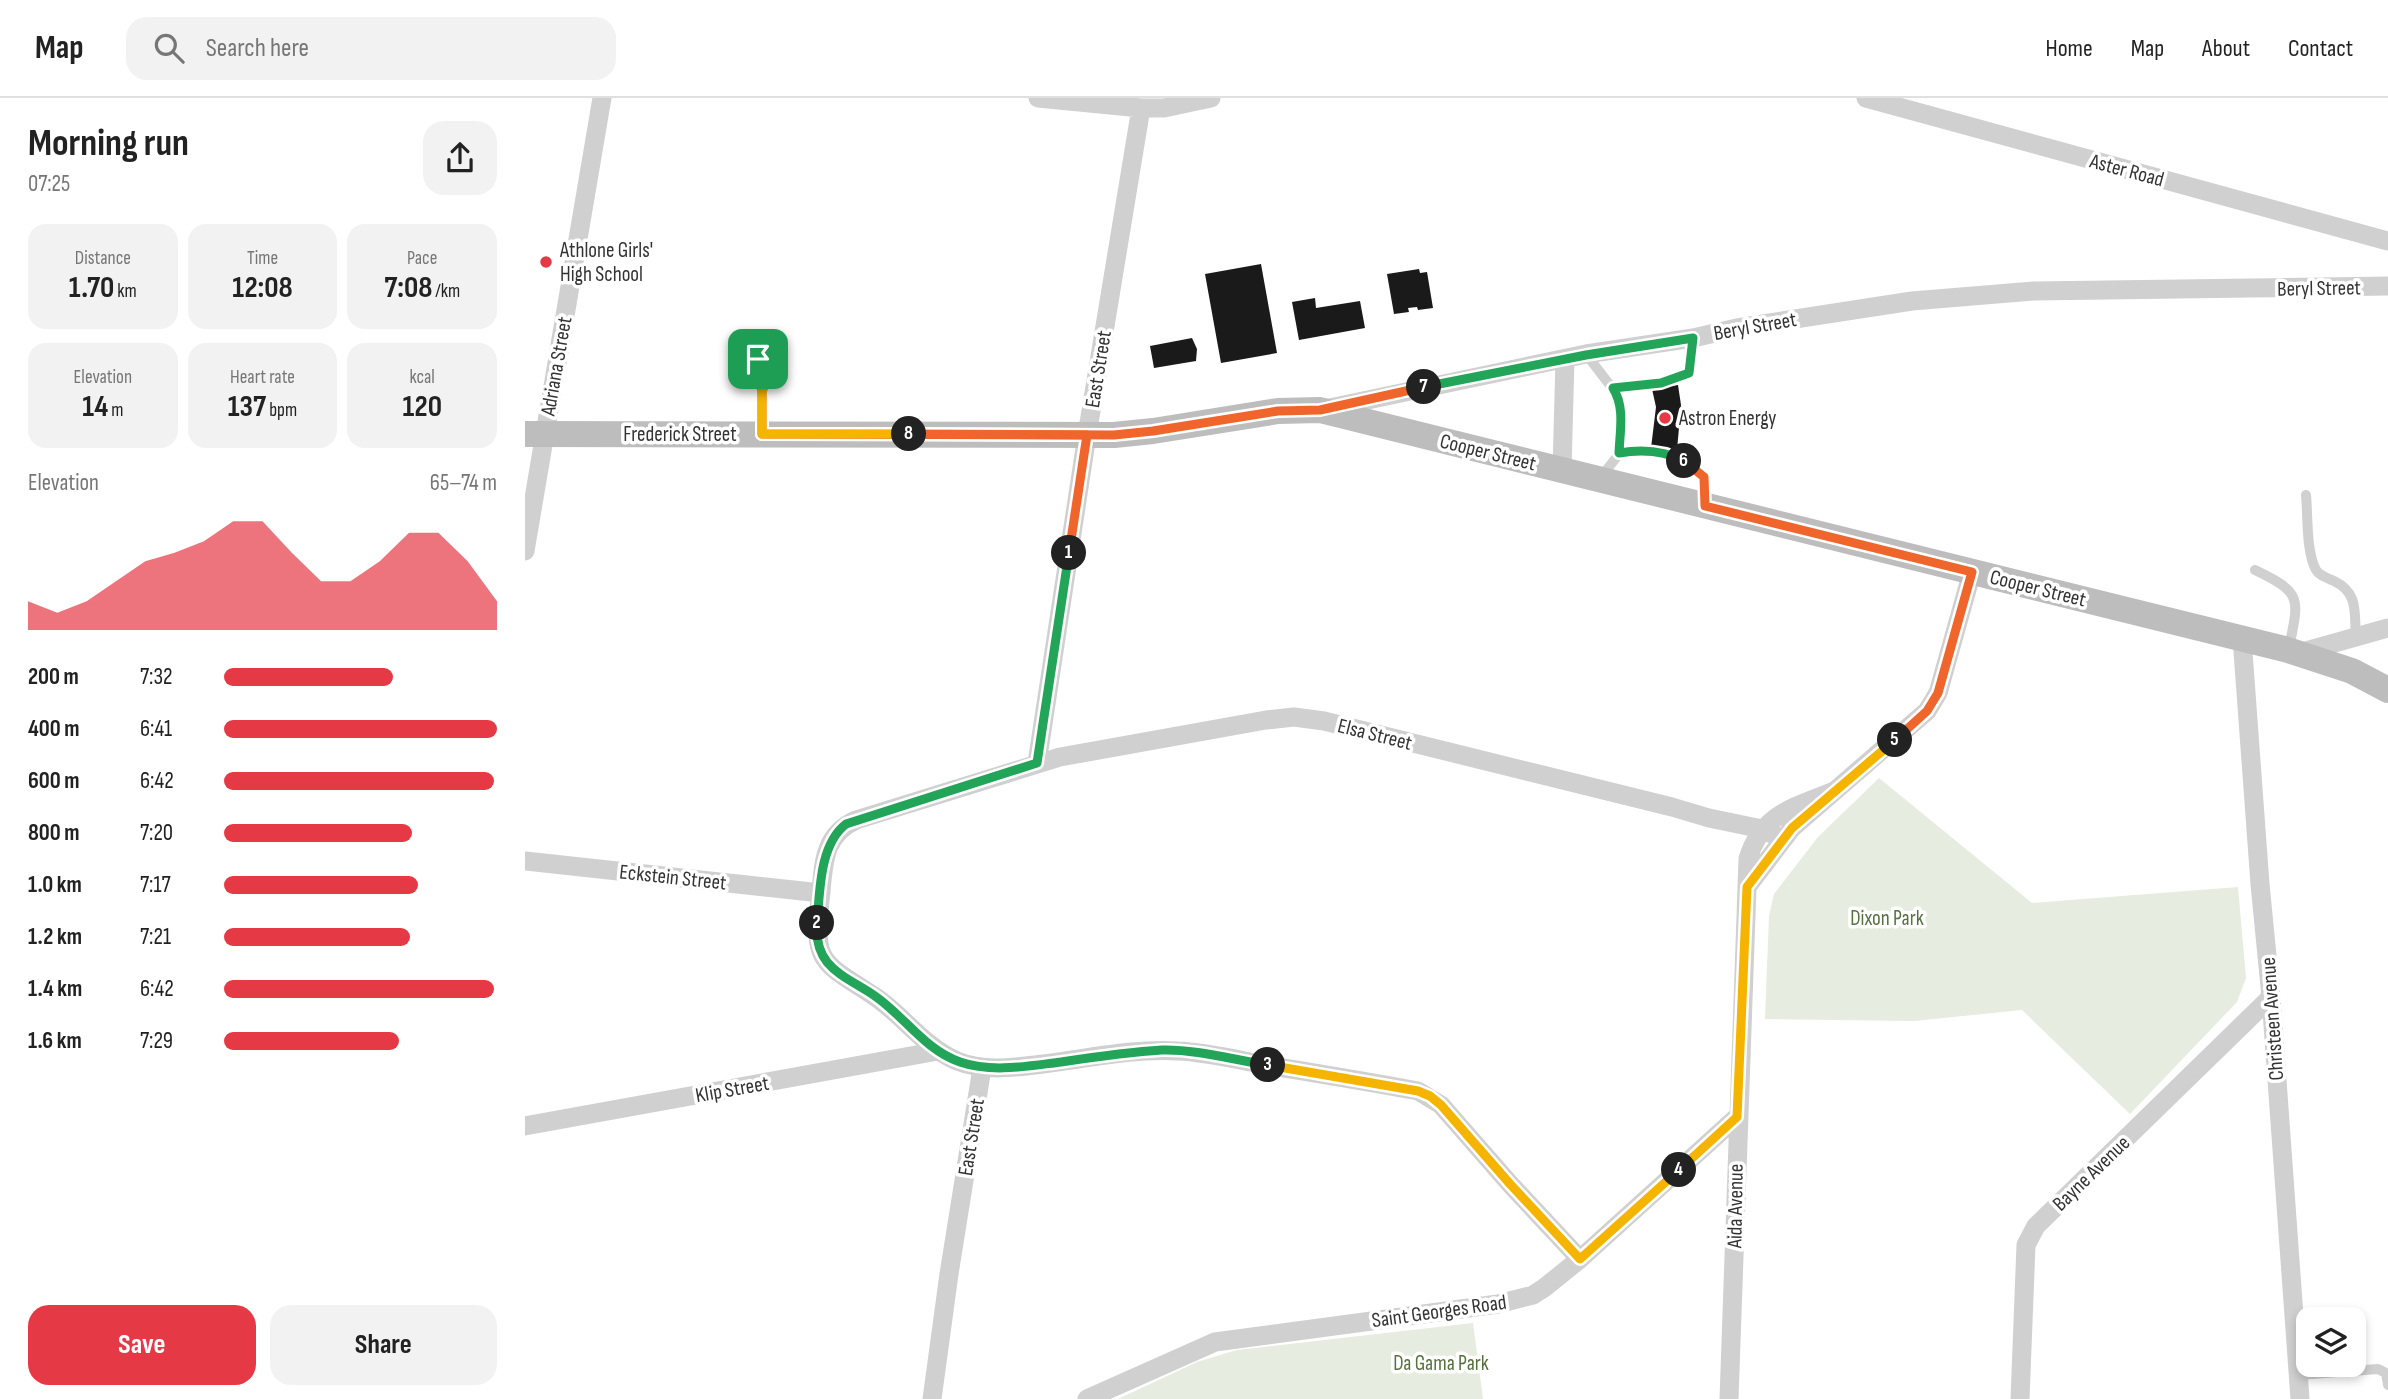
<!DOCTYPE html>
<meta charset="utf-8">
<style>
:root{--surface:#fff;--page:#f2f2f2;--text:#222;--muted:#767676;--line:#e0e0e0;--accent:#e63946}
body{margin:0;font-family:"Sofia Sans Condensed",sans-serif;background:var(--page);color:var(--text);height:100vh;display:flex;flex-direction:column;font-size:26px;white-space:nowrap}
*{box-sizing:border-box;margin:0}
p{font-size:23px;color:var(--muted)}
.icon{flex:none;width:38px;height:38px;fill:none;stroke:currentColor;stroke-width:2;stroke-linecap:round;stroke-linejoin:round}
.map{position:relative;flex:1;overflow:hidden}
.panel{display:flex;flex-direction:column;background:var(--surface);width:525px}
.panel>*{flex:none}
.buttons{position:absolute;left:1771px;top:1209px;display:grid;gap:14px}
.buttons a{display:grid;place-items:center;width:70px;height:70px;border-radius:14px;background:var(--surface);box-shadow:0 4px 10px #0003;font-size:35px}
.pin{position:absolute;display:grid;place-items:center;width:60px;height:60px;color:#fff;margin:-30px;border-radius:14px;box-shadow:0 4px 10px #0006}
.km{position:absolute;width:35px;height:35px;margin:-18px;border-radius:50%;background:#222;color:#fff;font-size:19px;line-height:35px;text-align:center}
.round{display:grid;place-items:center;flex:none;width:74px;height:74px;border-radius:21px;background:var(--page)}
.overview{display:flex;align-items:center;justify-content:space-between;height:119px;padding:0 28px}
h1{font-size:38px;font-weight:700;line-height:52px}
.metrics{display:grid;grid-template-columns:repeat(3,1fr);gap:10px;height:119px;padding:7px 28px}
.metrics div{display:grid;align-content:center;border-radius:18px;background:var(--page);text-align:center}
.metrics b{font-size:30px;font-weight:700}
.metrics small{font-size:19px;font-weight:400}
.metrics p{font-size:19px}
.chart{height:196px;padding:14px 28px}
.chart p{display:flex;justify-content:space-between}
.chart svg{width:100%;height:126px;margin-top:7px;fill:var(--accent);opacity:.7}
.action{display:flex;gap:14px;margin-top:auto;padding:14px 28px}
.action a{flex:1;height:80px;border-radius:21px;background:var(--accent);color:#fff;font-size:28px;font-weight:700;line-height:80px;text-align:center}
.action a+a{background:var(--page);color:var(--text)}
ul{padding:0 28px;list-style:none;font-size:23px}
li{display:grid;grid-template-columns:112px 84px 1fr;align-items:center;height:52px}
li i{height:18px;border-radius:9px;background:var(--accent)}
header{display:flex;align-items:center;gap:42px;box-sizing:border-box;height:98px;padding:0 35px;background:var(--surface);border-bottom:2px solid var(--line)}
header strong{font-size:33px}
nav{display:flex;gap:38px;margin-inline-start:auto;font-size:24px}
.search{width:490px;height:63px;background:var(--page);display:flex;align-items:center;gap:18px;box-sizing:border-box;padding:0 24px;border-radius:21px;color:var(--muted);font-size:26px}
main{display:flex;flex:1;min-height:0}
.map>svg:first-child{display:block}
</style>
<header>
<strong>Map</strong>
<div class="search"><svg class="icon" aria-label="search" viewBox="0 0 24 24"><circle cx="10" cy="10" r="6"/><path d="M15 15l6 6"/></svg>Search here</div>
<nav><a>Home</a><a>Map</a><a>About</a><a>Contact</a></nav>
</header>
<main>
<section class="panel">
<div class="overview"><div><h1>Morning run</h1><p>07:25</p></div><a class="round"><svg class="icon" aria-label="share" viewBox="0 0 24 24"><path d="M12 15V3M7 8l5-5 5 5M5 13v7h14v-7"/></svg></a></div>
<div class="metrics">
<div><p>Distance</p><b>1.70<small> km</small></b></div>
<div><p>Time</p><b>12:08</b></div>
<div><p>Pace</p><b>7:08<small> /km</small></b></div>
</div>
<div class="metrics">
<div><p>Elevation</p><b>14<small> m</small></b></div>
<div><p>Heart rate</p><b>137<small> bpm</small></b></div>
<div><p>kcal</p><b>120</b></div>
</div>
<div class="chart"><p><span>Elevation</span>65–74 m</p>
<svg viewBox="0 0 160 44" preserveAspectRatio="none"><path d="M0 44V34L10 38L20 34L30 27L40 20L50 17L60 13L70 6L80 6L90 17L100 27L110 27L120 20L130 10L140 10L150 20L160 34V44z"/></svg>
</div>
<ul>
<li><b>200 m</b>7:32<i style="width:62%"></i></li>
<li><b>400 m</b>6:41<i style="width:100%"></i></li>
<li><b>600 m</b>6:42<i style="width:99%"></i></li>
<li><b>800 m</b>7:20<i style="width:69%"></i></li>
<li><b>1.0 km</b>7:17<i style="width:71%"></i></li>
<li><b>1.2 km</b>7:21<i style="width:68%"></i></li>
<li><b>1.4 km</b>6:42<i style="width:99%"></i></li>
<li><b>1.6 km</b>7:29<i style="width:64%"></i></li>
</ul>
<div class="action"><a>Save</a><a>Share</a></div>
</section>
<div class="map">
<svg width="1863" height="1301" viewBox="0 0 1863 1301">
<rect width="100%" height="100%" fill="#fff"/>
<!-- green -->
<path fill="#e6ecdf" d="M 1354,680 L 1507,805 L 1713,789 L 1721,880 L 1712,904 L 1605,1016 L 1497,912 L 1389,923 L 1240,921 L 1244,818 L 1249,796 L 1293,739 Z
M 948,1225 L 958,1301 L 593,1301 L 672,1264 L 712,1252 Z"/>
<!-- building -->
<path fill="#1a1a1a" d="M 736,166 L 752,255 L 696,265 L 680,176 Z
M 894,171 L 895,175 L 902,174 L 908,210 L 893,212 L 892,209 L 883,210 L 884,214 L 869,216 L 862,176 Z
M 790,200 L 791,210 L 835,203 L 840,230 L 774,242 L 767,204 Z
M 667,240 L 672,251 L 671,263 L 629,270 L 625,248 Z
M 1153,287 L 1156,307 L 1152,352 L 1126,350 L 1131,309 L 1127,291 Z"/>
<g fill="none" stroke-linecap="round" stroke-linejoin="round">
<!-- service -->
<path stroke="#d0d0d0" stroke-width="10" d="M 1061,256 L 1094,299 L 1096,311 L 1095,355
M 1088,290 L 1136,285 L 1164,275 L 1168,240
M 237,334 L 237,294 L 233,261 L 234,252 L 243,248 L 248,249 L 251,259 L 237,294
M 1075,380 L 1095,355 C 1133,349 1149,355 1179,379 L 1180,407
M 1781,397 C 1783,418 1781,454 1791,472 C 1795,478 1802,480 1809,483 C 1834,495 1829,514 1831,539
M 1730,472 C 1778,495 1774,500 1764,550
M 1773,1277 L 1853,1271 L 1861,1275 L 1863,1287"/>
<!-- minor -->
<path stroke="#d0d0d0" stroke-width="19" d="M 513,0 L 616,10 L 639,10 L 686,0
M 1341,0 L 1863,143
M 800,311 L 1061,256 L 1168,240 L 1212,230 L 1387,203 L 1509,193 L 1863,188
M 1037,372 L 1040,261
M 0,453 L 77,0
M 1717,540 L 1735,786 L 1746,899 L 1775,1301
M 1774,555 L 1863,530
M 512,665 L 562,337 L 616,10
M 0,763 L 296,795
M 1222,789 L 1267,730 L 1402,613 L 1413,595 L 1447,474
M 0,1028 L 413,953
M 1055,1161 L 985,1086 L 916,1007 L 893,993 C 841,983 789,975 736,966 C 709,961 680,954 653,953 C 605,950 557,962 510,967 C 484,970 457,973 432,963 C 398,948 379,918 349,898 C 300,865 287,867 295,803 C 299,769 296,738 331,722 L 535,659 L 741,622 L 769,619 L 799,623 L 1147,709 L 1184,720 L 1237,731 L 1257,741
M 407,1301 L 424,1176 L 457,970
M 562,1301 L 690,1244 L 973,1206 L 1008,1197 L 1019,1190 L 1055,1161 L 1212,1019
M 1204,1301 L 1223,761 C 1236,716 1270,709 1309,693
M 1495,1301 L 1501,1147 L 1511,1128 L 1746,899"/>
<!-- secondary -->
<path stroke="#bdbdbd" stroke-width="26" d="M 0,336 L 589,337 L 628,333 L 753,313 L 795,312 L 1763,552 L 1827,573 L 1863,592"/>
</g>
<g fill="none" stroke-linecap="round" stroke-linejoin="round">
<defs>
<path id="split-1" d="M 233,261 L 237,294 L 237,336 L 562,337 L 544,455"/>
<path id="split-2" d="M 292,825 C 295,794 294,747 321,726 L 512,665 L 544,455"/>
<path id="split-3" d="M 292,825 C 289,868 316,876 347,896 C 378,916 398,951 435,964 C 467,975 503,968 536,964 C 569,959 603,954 637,952 C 671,951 709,962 743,967"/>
<path id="split-4" d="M 743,967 L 893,993 L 905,998 L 916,1007 L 985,1086 L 1055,1161 L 1154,1072"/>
<path id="split-5" d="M 1154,1072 L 1212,1019 L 1222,789 L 1267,730 L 1370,642"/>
<path id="split-6" d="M 1159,363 L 1179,379 L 1180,408 L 1447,474 L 1413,595 L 1402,613 L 1370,642"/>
<path id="split-7" d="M 899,289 L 1061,257 L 1168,240 L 1164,275 L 1136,285 L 1088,290 C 1100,309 1095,332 1094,355 C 1117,351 1138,352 1159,363"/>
<path id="split-8" d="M 384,336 L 589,337 L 628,333 L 753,313 L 795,312 L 899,289"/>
<path id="split-9" d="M 233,261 L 234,252 L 243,248 L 248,249 L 251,254 L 250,264 L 237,294 L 237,336 L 384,336"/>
</defs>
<!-- split-1 casing -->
<use href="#split-1" stroke="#fff" stroke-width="14"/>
<!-- split-2 casing -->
<use href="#split-2" stroke="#fff" stroke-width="14"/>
<!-- split-3 casing -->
<use href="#split-3" stroke="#fff" stroke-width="14"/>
<!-- split-4 casing -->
<use href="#split-4" stroke="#fff" stroke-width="14"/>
<!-- split-5 casing -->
<use href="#split-5" stroke="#fff" stroke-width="14"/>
<!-- split-6 casing -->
<use href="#split-6" stroke="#fff" stroke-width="14"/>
<!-- split-7 casing -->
<use href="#split-7" stroke="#fff" stroke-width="14"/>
<!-- split-8 casing -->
<use href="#split-8" stroke="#fff" stroke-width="14"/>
<!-- split-9 casing -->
<use href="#split-9" stroke="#fff" stroke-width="14"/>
<!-- split-1 -->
<use href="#split-1" stroke="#f0652b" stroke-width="9"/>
<!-- split-2 -->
<use href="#split-2" stroke="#22a559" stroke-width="9"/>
<!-- split-3 -->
<use href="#split-3" stroke="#22a559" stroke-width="9"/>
<!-- split-4 -->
<use href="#split-4" stroke="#f5b400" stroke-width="9"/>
<!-- split-5 -->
<use href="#split-5" stroke="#f5b400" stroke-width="9"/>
<!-- split-6 -->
<use href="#split-6" stroke="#f0652b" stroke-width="9"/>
<!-- split-7 -->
<use href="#split-7" stroke="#22a559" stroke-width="9"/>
<!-- split-8 -->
<use href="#split-8" stroke="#f0652b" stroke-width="9"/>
<!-- split-9 -->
<use href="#split-9" stroke="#f5b400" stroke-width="9"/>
</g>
<!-- markers -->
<g fill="#e63946" stroke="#fff" stroke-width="2.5">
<circle cx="21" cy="164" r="7"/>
<circle cx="1140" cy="320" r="7"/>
</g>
<g text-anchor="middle" stroke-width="7" stroke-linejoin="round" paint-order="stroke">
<!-- street labels -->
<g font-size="21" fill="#333" stroke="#fff">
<text transform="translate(1602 72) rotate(15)" y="7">Aster Road</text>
<text transform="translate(1794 190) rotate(-1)" y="7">Beryl Street</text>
<text transform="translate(1230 228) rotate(-10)" y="7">Beryl Street</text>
<text transform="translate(31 268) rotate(-80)" y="7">Adriana Street</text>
<text transform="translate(573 271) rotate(-81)" y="7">East Street</text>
<text x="155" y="343">Frederick Street</text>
<text transform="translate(963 354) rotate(14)" y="7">Cooper Street</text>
<text transform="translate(1513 490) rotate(14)" y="7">Cooper Street</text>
<text transform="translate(850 636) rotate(14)" y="7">Elsa Street</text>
<text transform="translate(148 779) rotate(6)" y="7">Eckstein Street</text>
<text transform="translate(1747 921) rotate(-94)" y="7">Christeen Avenue</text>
<text transform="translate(207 991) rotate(-10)" y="7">Klip Street</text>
<text transform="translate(446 1039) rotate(-81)" y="7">East Street</text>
<text transform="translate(1566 1075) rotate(-44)" y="7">Bayne Avenue</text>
<text transform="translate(1210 1108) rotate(-89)" y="7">Aida Avenue</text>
<text transform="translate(914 1213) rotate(-8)" y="7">Saint Georges Road</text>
</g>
<!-- poi labels -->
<g font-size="21" fill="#333" stroke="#fff" text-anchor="start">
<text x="35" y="159">Athlone Girls'<tspan x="35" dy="24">High School</tspan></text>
<text x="1154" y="327">Astron Energy</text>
</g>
<!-- park labels -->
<g font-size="21" fill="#56703f" stroke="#fff">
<text x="1362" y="827">Dixon Park</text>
<text x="916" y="1272">Da Gama Park</text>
</g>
</g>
</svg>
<div class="buttons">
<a><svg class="icon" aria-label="layers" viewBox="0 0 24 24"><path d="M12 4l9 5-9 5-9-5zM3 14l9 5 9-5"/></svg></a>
</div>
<div class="pin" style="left:233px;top:261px;background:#1e9e55"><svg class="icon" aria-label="arrive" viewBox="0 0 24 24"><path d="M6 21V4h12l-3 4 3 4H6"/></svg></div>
<b class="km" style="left:544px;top:455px">1</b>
<b class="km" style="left:292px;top:825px">2</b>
<b class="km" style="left:743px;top:967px">3</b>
<b class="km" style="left:1154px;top:1072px">4</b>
<b class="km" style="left:1370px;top:642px">5</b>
<b class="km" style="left:1159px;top:363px">6</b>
<b class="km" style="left:899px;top:289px">7</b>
<b class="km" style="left:384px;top:336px">8</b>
</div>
</main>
